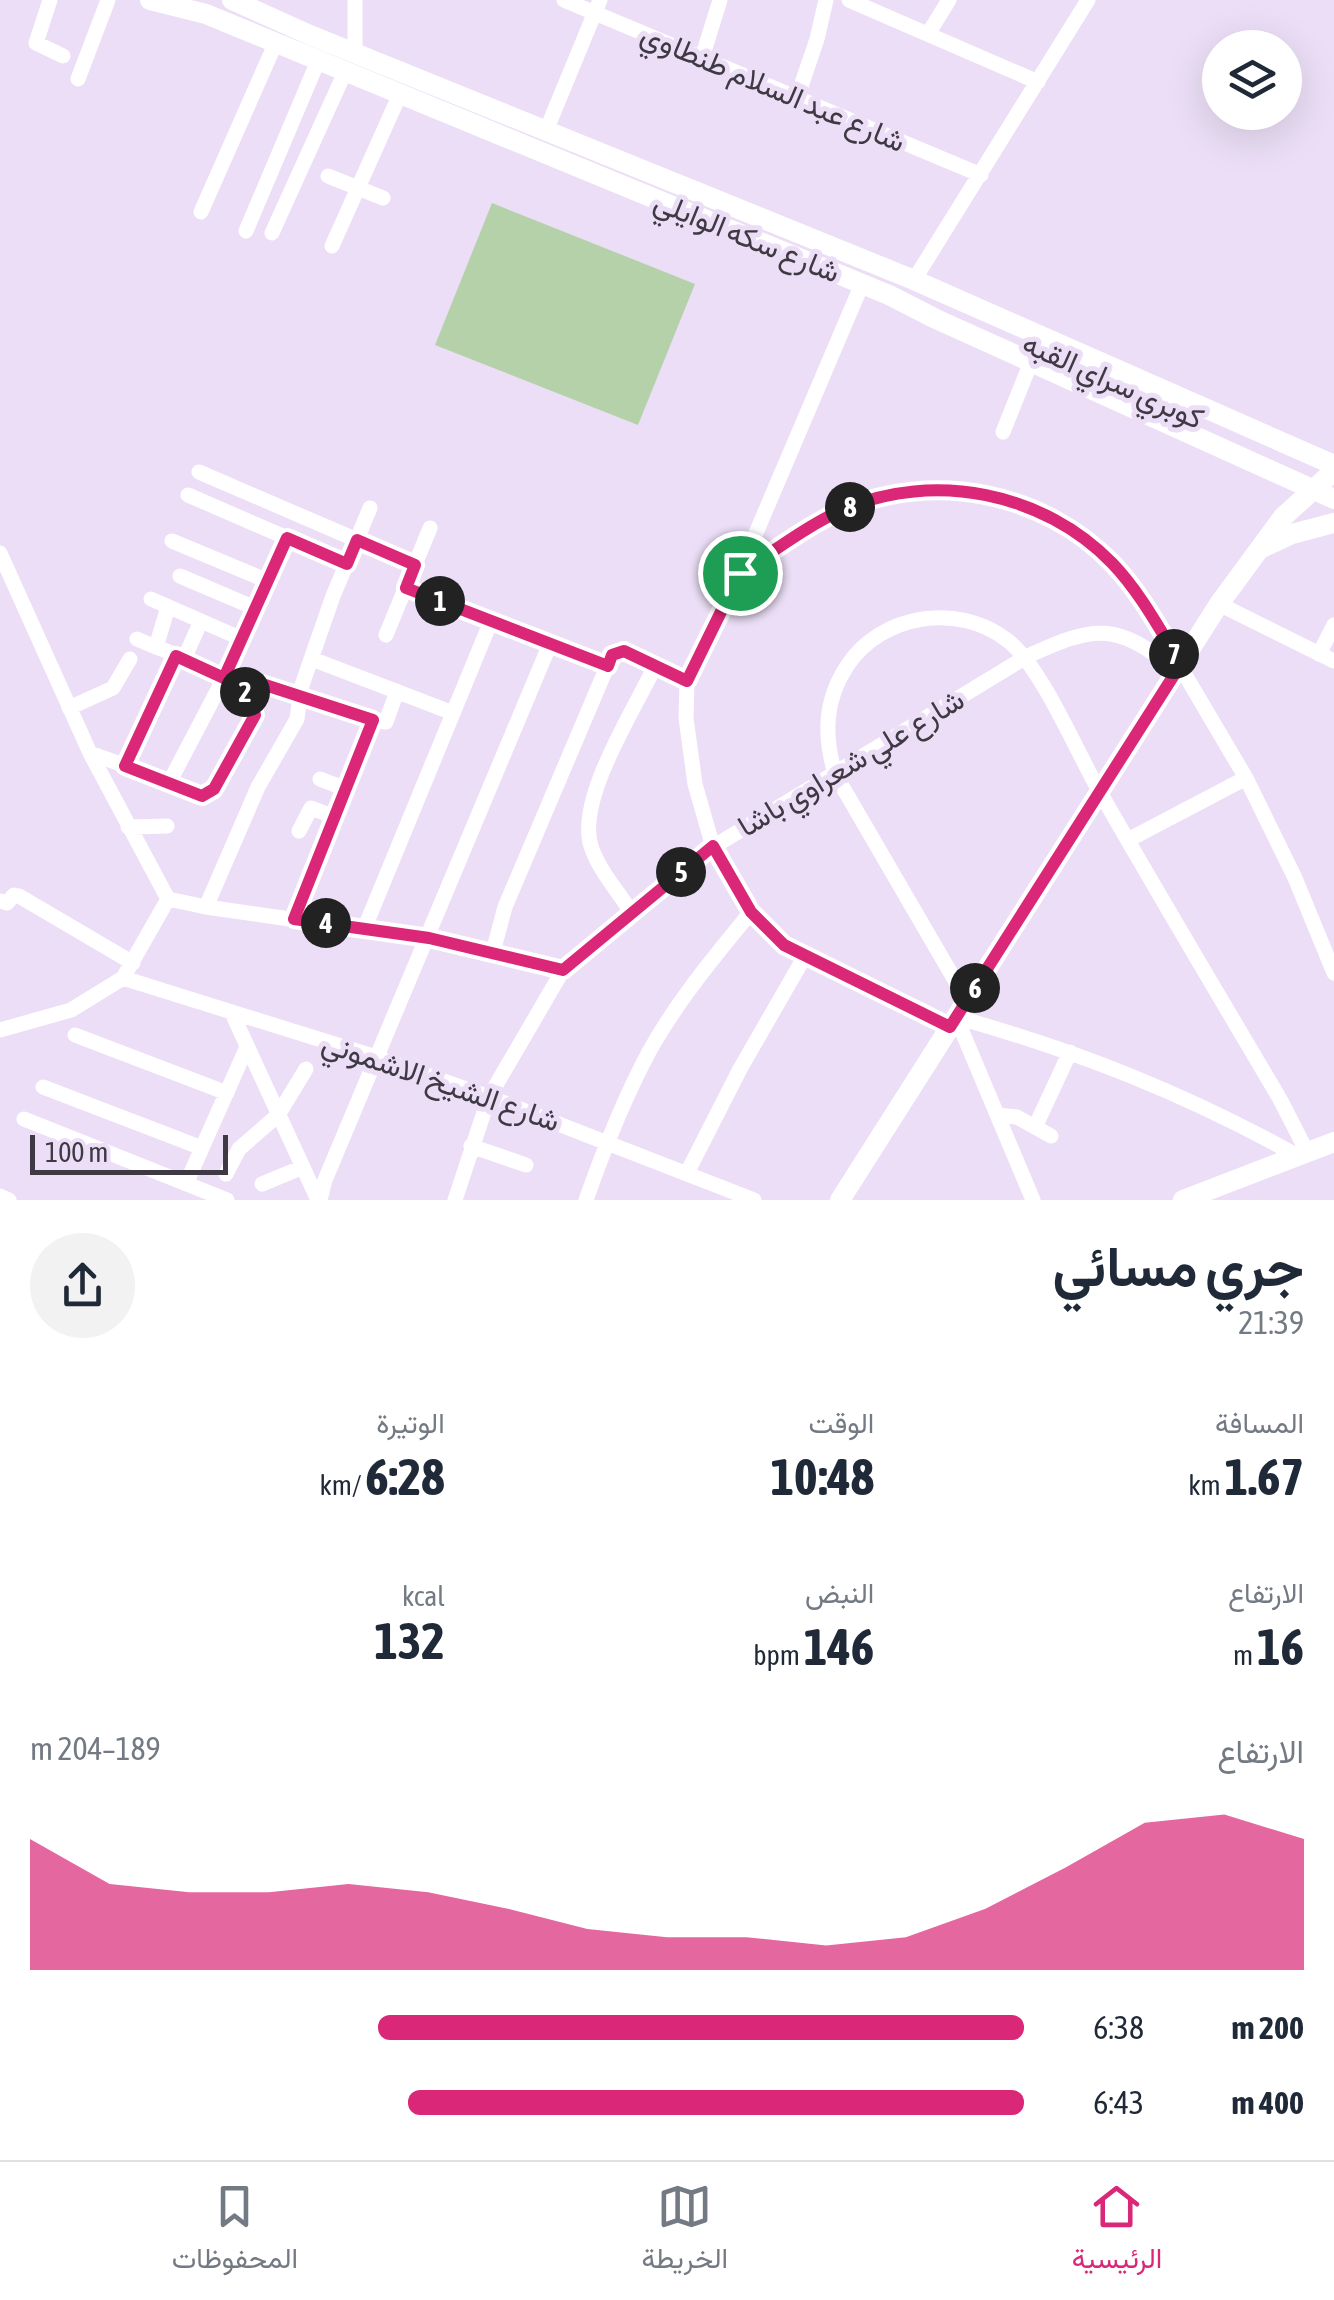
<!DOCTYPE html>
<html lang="ar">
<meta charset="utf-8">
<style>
:root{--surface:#fff;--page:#f2f2f3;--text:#1f2937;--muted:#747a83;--line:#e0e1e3;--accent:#db2777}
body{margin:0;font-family:"Asap Condensed",Vazirmatn,sans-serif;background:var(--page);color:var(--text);direction:rtl;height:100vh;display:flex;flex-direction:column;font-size:38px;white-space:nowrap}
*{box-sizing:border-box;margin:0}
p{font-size:32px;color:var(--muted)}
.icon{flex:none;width:55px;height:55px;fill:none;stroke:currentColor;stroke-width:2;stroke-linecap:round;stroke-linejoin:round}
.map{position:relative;height:1200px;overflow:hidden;direction:ltr}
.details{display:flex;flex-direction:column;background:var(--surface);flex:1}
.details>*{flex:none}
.buttons{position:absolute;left:1202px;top:30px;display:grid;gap:20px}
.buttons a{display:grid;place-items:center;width:100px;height:100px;border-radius:50%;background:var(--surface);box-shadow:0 10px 40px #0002;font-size:50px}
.scale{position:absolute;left:30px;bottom:25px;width:198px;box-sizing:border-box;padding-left:10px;border:5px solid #3e3942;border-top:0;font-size:28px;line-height:35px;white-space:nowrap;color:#3e3942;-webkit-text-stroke:8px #ebdef6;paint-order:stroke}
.pin{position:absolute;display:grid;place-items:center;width:85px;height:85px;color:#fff;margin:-42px;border:5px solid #fff;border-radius:50%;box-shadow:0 2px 10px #0007}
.km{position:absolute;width:50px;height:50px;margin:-25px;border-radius:50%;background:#222;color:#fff;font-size:28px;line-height:50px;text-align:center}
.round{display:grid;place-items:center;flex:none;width:105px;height:105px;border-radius:52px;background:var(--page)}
.head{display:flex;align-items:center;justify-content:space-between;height:170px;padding:0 30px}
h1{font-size:55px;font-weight:700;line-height:75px}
.stats{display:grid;grid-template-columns:repeat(3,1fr);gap:15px;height:170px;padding:10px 30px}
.stats div{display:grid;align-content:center}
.stats b{font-size:50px;font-weight:700}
.stats small{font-size:28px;font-weight:400}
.stats p{font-size:28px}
.chart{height:280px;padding:20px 30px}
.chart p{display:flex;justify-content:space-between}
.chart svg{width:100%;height:180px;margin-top:10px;fill:var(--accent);opacity:.7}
ul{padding:0 30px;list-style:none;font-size:32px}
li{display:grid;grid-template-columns:160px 120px 1fr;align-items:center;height:75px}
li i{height:25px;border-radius:12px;background:var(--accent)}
.tabs{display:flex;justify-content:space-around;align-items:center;height:140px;border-top:2px solid var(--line);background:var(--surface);font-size:28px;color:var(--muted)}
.tabs a{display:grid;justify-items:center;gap:5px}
.tabs .active{color:var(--accent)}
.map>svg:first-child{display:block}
</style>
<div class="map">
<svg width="1334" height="1200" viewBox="0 0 1334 1200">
<rect width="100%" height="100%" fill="#ebdef6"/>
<!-- green -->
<path fill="#b5d1aa" d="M 492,203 L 695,284 L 638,425 L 435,345 Z"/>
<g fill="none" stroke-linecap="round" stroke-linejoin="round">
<!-- street -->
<path stroke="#fff" stroke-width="15" d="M 50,0 L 36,43 L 63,56
M 564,0 L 981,175
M 849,0 L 1038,82
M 928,34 L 949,0
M 355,53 L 355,0
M 702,58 L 720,0
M 78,79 L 108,0
M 797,98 L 817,39 L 826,0
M 546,131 L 600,0
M 328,176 L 383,198
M 201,212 L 276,42
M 246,231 L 318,61
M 272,233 L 345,72
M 332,246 L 400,94
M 914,280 L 1088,0
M 1003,432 L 1031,362
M 199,472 L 415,565
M 188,495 L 347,564
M 172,541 L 268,581
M 0,553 L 90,753 L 168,899 L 206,907 L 429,939 L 563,970
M 739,573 L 862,284
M 180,576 L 255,608
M 405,588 L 607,666
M 151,599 L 242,639
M 1219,604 L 1334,661
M 386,635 L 430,528
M 156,647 L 168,607
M 1319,654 L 1334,625
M 184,659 L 201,621
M 312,659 L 453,713
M 244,691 L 256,682 L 373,720
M 69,708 L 113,688 L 130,659
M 90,753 L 207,795 L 214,789 L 253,720 L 253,702 C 228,669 174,656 137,639
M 125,766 L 176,656
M 320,779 L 346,789
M 169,783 L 224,678 L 287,538
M 128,827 L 167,826
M 299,831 L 311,808 L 335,817
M 1128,840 L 1246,778
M 0,901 L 7,903 L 14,895 L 19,896 L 133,963
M 206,907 L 258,787 L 297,719 L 301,688 L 333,596 L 370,508
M 631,912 C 618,891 598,869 591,846 C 576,799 635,709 655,666
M 294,919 L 373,720 L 386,722 L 397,691
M 365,927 L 491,621
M 493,952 L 505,907 L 612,655 L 623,651 L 687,681
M 123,978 L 376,1057 L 489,1097 L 754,1200
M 967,1001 L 835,774 C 824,736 824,701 847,666 C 881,614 958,602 1007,640 C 1041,665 1078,755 1101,794 C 1160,897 1221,999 1281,1101 L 1307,1152
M 232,1013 L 318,1200
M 956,1017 C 1080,1052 1184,1093 1296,1155
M 956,1017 L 1033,1200
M 950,1027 L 805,956 L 766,930 L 751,912 L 713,847 L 695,784 L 686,718 L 687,681 L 739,573 L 840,511 L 873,499 L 910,491 L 946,490 L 983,494 L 1019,503 L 1052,518 L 1083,538 L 1112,564 L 1142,602 L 1246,778 L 1295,878 L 1334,973
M 0,1030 L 71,1010 L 123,978 L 168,899
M 75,1035 L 227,1093
M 43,1087 L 202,1148
M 997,1115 L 1017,1117 L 1051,1136
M 24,1119 L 227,1200
M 1036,1125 L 1070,1052
M 471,1146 L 526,1165
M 687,1173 L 740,1069 L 805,956
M 226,1174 L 239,1149 L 278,1115 L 306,1069
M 186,1184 L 246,1049
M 262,1184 L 303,1167
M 0,1196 L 9,1200
M 320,1200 L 325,1180 C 399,1001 476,823 550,644
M 455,1200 L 489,1097 L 563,970 L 713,847 L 1026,657 C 1095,625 1116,621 1176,671
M 586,1200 C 604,1149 624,1098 650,1050 C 678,1000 715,956 751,912"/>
<!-- secondary -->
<path stroke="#fff" stroke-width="20" d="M 150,0 L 206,14 L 889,295 L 936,319 L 1334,499
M 232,0 L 310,35 L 914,280 L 1334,465
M 1262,548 L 1292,534 L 1334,523
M 840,1200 L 1219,604 L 1283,517 L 1334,471
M 1183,1200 L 1334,1142"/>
</g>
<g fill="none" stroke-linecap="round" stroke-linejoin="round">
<defs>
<path id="route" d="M 740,573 L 687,681 L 624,651 L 612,655 L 608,666 L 406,588 L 415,565 L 357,540 L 347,564 L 287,538 L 224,678 L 250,698 L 255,715 L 214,789 L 202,796 L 125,766 L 176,656 L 224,678 L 244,691 L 256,682 L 373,720 L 294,919 L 429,938 L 563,970 L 713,846 L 751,912 L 784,945 L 950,1027 L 1181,664 C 1160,630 1140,592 1112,563 C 1043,492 934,471 844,509 C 808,525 773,552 740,573"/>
</defs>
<!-- route casing -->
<use href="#route" stroke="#fff" stroke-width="20"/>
<!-- route -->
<use href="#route" stroke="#db2777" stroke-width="12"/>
</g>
<g text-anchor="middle" stroke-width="10" stroke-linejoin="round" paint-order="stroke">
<!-- street labels -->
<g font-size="30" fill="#3e3942" stroke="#ebdef6">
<text transform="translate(773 88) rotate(23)" y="10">شارع عبد السلام طنطاوي</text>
<text transform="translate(747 237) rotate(22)" y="10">شارع سكه الوايلي</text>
<text transform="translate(1113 381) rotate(24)" y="10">كوبري سراي القبه</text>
<text transform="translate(851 763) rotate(-31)" y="10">شارع علي شعراوي باشا</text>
<text transform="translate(441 1082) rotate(19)" y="10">شارع الشيخ الاشموني</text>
</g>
</g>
</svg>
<div class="buttons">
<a><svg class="icon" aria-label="layers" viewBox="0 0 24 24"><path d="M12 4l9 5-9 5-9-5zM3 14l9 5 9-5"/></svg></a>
</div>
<div class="scale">100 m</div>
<div class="pin" style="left:740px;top:573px;background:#1e9e55"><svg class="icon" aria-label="arrive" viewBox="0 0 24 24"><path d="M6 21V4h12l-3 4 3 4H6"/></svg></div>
<b class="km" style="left:440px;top:601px">1</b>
<b class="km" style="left:245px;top:692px">2</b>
<b class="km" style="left:326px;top:923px">4</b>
<b class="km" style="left:681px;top:872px">5</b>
<b class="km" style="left:975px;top:988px">6</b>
<b class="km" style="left:1174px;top:654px">7</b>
<b class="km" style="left:850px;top:507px">8</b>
</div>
<section class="details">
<div class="head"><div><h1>جري مسائي</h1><p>21:39</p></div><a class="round"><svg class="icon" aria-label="share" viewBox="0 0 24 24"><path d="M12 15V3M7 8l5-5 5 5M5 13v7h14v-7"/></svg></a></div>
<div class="stats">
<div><p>المسافة</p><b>1.67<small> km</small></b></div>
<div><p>الوقت</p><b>10:48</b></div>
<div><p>الوتيرة</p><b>6:28<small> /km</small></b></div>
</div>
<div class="stats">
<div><p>الارتفاع</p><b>16<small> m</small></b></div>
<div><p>النبض</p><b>146<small> bpm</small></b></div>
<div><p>kcal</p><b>132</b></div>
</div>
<div class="chart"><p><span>الارتفاع</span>189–204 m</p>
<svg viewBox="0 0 160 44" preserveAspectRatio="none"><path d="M0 44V12L10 23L20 25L30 25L40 23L50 25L60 29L70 34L80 36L90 36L100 38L110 36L120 29L130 19L140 8L150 6L160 12V44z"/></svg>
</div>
<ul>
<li><b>200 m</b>6:38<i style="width:65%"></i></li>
<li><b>400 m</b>6:43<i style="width:62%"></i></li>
</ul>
</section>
<nav class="tabs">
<a class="active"><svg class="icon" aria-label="home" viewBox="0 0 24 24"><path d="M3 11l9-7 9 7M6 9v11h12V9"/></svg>الرئيسية</a>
<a><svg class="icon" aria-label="map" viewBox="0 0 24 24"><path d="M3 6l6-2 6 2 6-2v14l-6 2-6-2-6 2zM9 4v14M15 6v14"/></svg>الخريطة</a>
<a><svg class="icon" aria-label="saved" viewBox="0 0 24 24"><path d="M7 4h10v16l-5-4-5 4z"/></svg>المحفوظات</a>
</nav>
